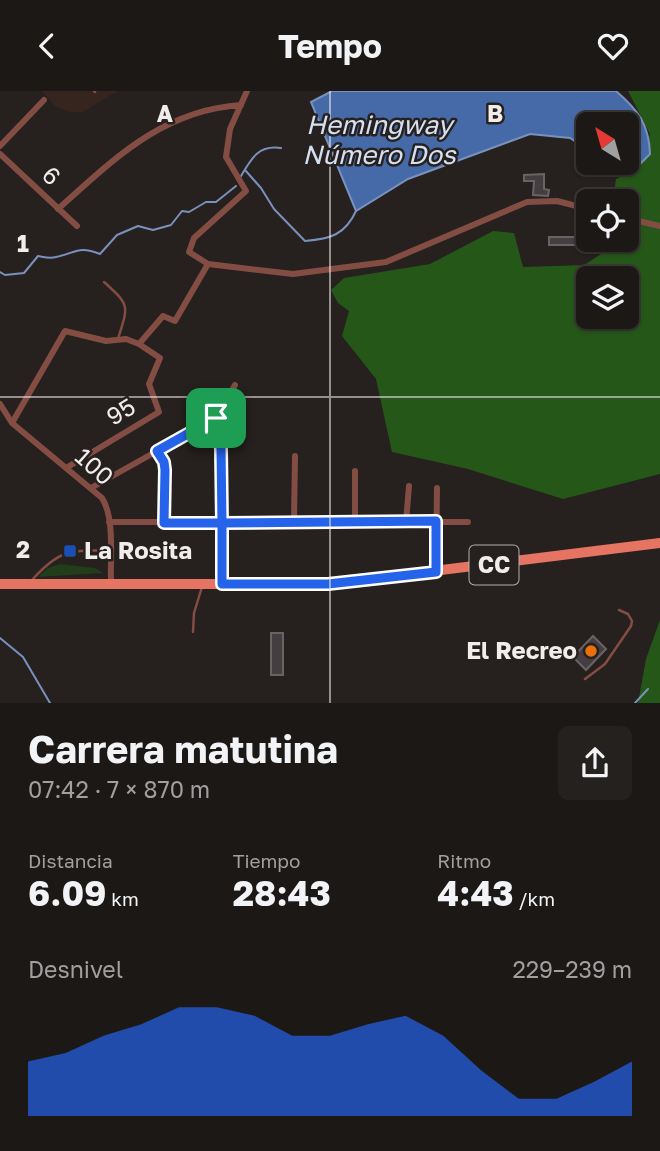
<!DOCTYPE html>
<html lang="es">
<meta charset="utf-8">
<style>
:root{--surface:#1c1816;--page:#25211f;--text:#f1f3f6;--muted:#a0a0a1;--line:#3a3735;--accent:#2563eb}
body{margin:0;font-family:"Golos Text",sans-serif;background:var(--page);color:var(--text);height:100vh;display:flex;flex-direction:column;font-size:26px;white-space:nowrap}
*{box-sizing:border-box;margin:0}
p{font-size:23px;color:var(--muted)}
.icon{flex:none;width:38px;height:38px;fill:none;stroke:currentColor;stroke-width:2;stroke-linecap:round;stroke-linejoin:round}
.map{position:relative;height:612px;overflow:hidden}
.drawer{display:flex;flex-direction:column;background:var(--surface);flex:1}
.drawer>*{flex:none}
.needle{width:46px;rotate:323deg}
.buttons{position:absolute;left:576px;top:21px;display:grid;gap:14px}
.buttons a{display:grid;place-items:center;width:63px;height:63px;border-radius:10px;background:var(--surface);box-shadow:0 2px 5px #0004,0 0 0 2px var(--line);font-size:35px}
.pin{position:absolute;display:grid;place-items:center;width:60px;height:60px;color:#fff;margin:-30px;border-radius:14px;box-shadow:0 4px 10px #0006}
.round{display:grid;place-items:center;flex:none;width:74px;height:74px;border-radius:10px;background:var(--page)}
.headline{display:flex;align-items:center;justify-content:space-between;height:119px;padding:0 28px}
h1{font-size:38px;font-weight:700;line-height:52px}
.stats{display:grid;grid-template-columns:repeat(3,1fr);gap:10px;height:119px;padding:7px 28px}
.stats div{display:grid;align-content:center}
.stats b{font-size:35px;font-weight:700}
.stats small{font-size:19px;font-weight:400}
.stats p{font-size:19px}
.chart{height:196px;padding:14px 28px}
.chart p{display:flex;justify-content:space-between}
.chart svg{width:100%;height:126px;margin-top:7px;fill:var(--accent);opacity:.7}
header{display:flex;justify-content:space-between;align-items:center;height:91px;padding:0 28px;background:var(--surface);font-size:32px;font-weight:700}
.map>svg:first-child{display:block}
</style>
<header><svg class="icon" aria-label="back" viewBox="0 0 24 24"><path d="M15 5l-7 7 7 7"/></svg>Tempo<svg class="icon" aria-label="heart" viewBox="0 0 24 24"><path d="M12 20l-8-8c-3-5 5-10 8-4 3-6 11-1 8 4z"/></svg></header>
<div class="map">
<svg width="660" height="612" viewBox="0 0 660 612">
<rect width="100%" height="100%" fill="#26201e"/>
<!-- industrial -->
<path fill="#36241f" d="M 42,0 L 118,0 L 83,21 L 69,21 L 55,15 Z"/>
<!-- green -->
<path fill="#213d1a" d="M 60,473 L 95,477 L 103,482 L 38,486 L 48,477 Z"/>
<!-- forest -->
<path fill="#255719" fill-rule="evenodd" d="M 628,0 L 660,0 L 660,383 L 563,408 L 468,378 L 392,361 L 376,288 L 342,245 L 349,220 L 338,212 L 331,199 L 344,187 L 430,173 L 493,140 L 514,142 L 523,176 L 584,174 L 623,149 L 626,149 L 629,144 L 627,139 L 626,110 L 613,110 L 616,88 L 634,79 L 650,43 ZM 588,187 L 626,187 L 626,226 L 588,226 Z
M 660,529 L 660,612 L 638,612 L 646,568 Z"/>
<!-- water -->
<path fill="#466aa8" stroke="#7991bc" stroke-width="2" d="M 332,0 L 616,0 C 638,19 649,33 650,63 L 634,79 L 610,72 L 626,72 L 626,33 L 588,33 L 588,59 L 570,47 L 530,43 L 408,88 L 356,120 L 311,11 Z"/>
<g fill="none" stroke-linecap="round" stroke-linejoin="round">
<!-- stream -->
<path stroke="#7991bc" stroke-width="2" d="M 245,79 L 261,97 L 274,118 L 305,150 C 330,148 345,144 356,120
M 241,85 C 252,66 259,54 281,57
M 0,181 L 5,184 L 24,182 L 38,165 C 44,166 50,168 56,166 C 76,162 78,154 100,163 L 117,144 L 138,135 L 153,139 L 171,134 L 182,120 L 189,121 L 206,111 L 216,111 L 236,95
M 0,547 L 23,566 L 50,612
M 635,612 L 648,598"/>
</g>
<!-- building -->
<path fill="#443e41" stroke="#696366" stroke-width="2" d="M 544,83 L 544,98 L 549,99 L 548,105 L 533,104 L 534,90 L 524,90 L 524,84 Z
M 549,146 L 588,146 L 588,149 L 596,149 L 596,154 L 549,154 Z
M 271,542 L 283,542 L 283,584 L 271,584 Z
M 593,545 L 606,558 L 586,579 L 573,566 Z"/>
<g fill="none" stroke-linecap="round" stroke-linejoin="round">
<!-- service -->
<path stroke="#834d43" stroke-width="2.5" d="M 94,0 L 95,1
M 104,191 C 131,215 128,215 118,248
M 32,489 C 60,458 69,460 109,459
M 193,541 L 194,522 L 202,496
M 585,588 L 605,573 L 631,535 L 632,530 L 628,523 L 619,519"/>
<!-- minor -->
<path stroke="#834d43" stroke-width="6" d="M 247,0 L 230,38 L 226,66 L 246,100 L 194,147 L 189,161 L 208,173 L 293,183 L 386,171 L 527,111 L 557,110 L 588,118
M 0,55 L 44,9
M 0,63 L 77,135
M 58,118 C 113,69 162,19 241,14
M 626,127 L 660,135
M 139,253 L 163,225 L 175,230 L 208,173
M 0,313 L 12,332 L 102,407 C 115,427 110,467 111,492
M 12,332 L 65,240 L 106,250 L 126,248 L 139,253 L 160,267 L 149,293 L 159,321 L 66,377
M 157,360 L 164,371 L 165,379 L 164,432
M 355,380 L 355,431
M 91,397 L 216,327
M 109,431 L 468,431
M 294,431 L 295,365
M 406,431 L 409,395
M 436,481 L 437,397
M 222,493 L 221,358 L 216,327 L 235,294"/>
<!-- primary -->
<path stroke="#e57562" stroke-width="10" d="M 0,493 L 328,493 L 660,452"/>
</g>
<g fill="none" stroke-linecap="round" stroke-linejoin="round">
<defs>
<path id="route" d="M 216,327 L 157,360 L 164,371 L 165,379 L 164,432 L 222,432 L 222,493 L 328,493 L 436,481 L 436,430 L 222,432 L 221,358 L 216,327"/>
</defs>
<!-- route casing -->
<use href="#route" stroke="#fff" stroke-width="14"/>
<!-- route -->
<use href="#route" stroke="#2563eb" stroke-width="9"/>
</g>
<!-- grid -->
<path fill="none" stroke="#f1edec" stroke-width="2" stroke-opacity="0.55" d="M 330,0 L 330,612M 0,306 L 660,306"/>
<!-- markers -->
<rect fill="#1a4fb4" stroke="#26201e" stroke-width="2.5" x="63" y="453" width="14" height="14" rx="3.5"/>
<circle fill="#e8710a" stroke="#26201e" stroke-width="2.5" cx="591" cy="560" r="7"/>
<g text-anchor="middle" stroke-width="5" stroke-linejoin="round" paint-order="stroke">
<!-- shield labels -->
<rect fill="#26201e" stroke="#b4b0ae" stroke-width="2" x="469.5" y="454.5" width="49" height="39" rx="5"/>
<g font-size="23" font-weight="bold" fill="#f1edec">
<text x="494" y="482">CC</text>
</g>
<!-- street labels -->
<g font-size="24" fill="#f1edec" stroke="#26201e">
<text transform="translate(51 85) rotate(43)" y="8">6</text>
<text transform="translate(121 321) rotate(-31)" y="8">95</text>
<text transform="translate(94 376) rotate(42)" y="8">100</text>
</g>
<!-- poi labels -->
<g font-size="24" font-weight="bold" fill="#f1edec" stroke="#26201e" text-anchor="start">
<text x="84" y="468">La Rosita</text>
<text x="577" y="568" text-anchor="end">El Recreo</text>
</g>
<!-- water labels -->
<g font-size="26" font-style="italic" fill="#d5e0f2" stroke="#26201e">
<text x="379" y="43">Hemingway<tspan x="379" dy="30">Número Dos</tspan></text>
</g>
</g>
<g font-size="23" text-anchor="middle" font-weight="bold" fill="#f1edec" stroke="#26201e" stroke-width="5" stroke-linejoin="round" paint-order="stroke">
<text x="165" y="31">A</text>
<text x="495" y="31">B</text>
<text x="23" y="161">1</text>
<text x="23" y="467">2</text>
</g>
</svg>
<div class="buttons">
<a><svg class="needle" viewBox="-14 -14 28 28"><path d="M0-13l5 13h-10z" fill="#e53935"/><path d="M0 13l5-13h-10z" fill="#a0a0a1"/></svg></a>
<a><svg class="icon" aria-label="locate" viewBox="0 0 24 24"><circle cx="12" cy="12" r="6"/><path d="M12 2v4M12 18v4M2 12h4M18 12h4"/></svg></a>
<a><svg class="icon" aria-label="layers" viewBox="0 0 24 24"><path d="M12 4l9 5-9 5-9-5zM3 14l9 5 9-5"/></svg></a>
</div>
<div class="pin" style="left:216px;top:327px;background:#1e9e55"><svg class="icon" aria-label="arrive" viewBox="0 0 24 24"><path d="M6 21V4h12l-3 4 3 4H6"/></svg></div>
</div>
<section class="drawer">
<div class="headline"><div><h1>Carrera matutina</h1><p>07:42 · 7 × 870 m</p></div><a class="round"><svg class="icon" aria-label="share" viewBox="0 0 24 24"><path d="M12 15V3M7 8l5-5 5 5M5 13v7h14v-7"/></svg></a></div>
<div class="stats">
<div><p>Distancia</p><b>6.09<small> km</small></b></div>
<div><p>Tiempo</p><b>28:43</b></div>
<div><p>Ritmo</p><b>4:43<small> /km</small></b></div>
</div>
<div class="chart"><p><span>Desnivel</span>229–239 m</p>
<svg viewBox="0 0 160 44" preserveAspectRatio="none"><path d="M0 44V25L10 22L20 16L30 12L40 6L50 6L60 9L70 16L80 16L90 12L100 9L110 16L120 28L130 38L140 38L150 32L160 25V44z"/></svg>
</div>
</section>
